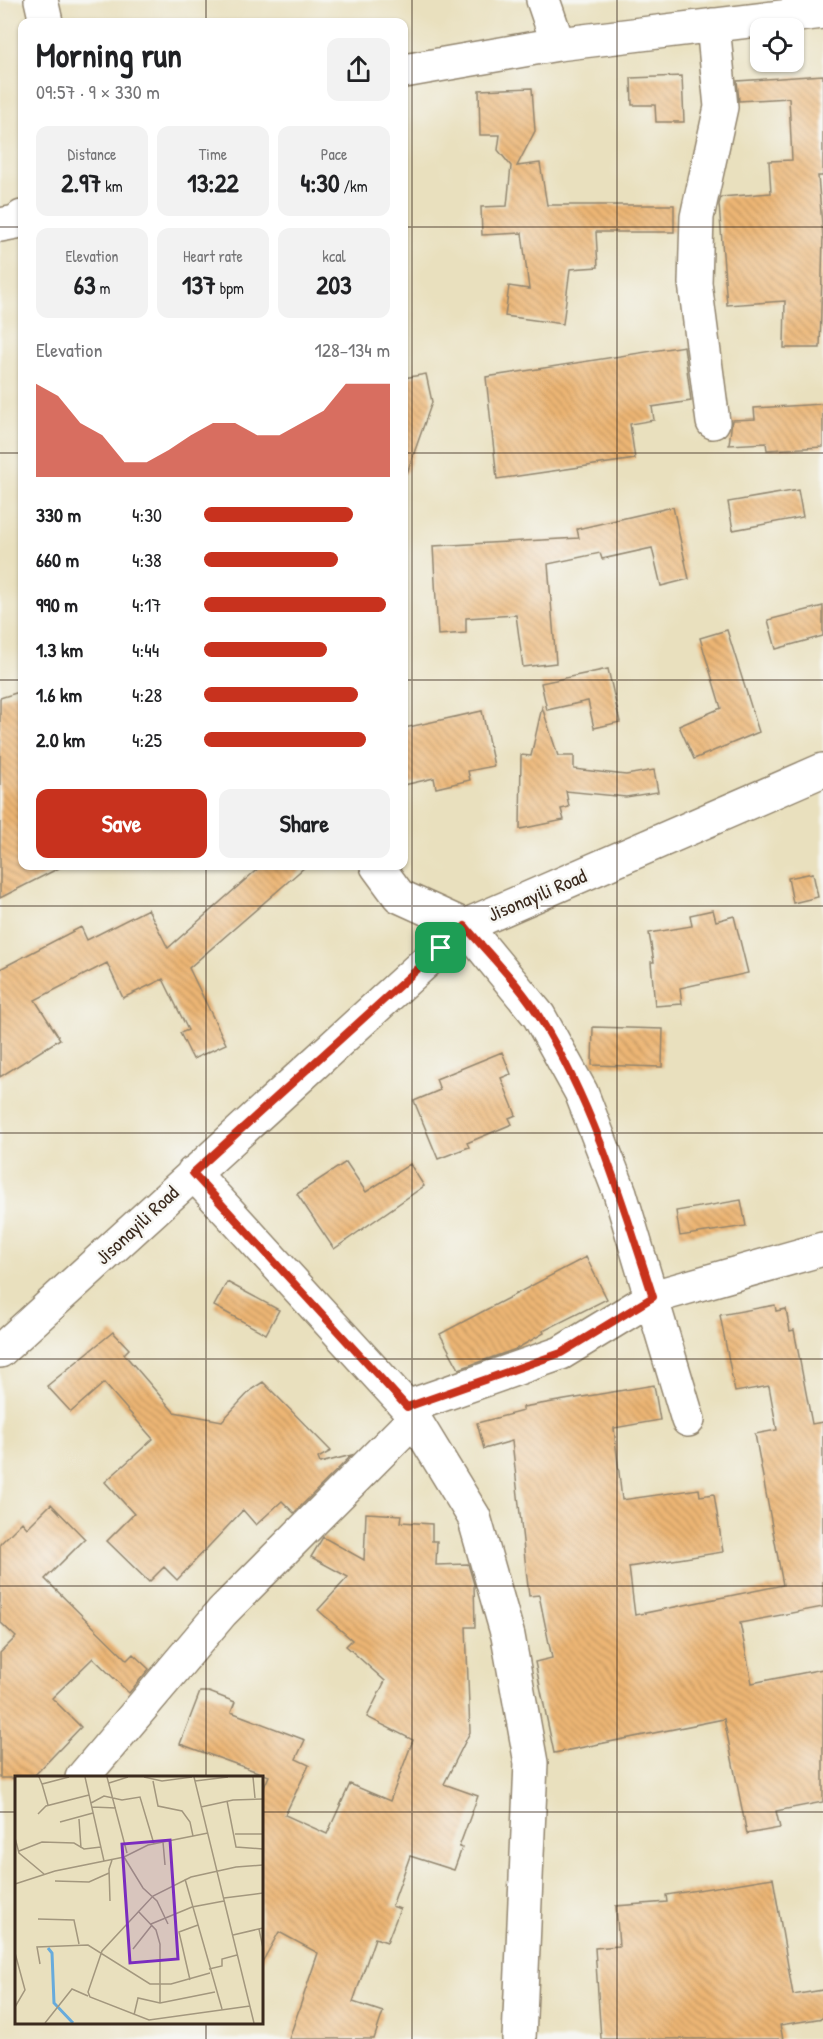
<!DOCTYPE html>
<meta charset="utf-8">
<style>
:root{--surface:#fff;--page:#f2f2f2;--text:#202124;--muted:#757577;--accent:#c8321e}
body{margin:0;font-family:"Patrick Hand",sans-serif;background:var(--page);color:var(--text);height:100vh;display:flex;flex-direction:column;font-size:22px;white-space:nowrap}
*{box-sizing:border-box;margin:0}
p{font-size:20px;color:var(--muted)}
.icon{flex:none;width:33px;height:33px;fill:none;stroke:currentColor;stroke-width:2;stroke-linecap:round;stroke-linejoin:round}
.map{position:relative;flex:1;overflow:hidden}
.panel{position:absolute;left:18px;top:18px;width:390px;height:852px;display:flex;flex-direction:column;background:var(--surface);border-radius:12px;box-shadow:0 2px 4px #0004}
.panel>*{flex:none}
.buttons{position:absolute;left:750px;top:18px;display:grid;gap:12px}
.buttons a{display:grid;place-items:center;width:54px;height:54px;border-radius:12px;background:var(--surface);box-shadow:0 2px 4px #0004;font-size:30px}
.pin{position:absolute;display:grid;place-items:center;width:51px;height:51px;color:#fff;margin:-26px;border-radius:12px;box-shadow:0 3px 9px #0006}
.round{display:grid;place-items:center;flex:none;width:63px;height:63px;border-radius:12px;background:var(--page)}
.headline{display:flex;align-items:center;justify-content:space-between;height:102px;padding:0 18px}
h1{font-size:33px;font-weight:700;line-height:45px}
.figures{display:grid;grid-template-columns:repeat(3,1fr);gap:9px;height:102px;padding:6px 18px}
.figures div{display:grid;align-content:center;border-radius:12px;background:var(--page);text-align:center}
.figures b{font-size:26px;font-weight:700}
.figures small{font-size:16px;font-weight:400}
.figures p{font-size:16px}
.chart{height:168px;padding:12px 18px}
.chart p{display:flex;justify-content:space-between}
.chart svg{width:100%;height:108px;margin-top:6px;fill:var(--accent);opacity:.7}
.primary-button{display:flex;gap:12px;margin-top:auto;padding:12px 18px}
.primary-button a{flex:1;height:69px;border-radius:12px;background:var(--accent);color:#fff;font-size:24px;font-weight:700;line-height:69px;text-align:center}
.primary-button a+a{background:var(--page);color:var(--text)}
ul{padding:0 18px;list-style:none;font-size:20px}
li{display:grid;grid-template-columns:96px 72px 1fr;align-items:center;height:45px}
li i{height:15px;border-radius:8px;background:var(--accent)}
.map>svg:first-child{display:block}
</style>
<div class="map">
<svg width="823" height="2039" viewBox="0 0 823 2039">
<defs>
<pattern id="building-back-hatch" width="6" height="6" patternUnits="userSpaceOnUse" patternTransform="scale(1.5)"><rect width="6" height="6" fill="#edb675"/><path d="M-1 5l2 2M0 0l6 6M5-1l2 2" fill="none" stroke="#c1945f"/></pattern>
</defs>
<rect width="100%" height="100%" fill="#f6f6f2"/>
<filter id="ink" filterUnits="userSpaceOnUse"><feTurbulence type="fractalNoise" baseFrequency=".0167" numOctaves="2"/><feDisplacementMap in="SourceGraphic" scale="12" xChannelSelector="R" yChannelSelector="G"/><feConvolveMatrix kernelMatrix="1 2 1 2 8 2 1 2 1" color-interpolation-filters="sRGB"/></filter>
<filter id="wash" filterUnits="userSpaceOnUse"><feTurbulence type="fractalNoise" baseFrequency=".008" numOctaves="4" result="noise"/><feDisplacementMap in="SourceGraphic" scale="24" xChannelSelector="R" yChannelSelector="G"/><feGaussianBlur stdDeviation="1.35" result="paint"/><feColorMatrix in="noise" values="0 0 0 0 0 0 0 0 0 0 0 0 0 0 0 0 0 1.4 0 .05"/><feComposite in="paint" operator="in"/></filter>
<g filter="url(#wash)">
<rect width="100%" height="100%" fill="#e9e0be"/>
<g id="blocks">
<!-- building -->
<path fill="url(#building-back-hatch)" d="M 823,75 L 823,176 L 818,176 L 823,237 L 820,348 L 784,348 L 785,301 L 727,305 L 719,204 L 721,197 L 771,193 L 769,161 L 792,160 L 789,98 L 739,101 L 737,81 Z
M 682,76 L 684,122 L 656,122 L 655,105 L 632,105 L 631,78 Z
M 532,88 L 535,131 L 517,166 L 540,163 L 547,205 L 674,205 L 674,232 L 596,232 L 598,267 L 570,269 L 563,324 L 505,316 L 509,286 L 529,289 L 522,233 L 482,235 L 481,207 L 507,206 L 511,166 L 498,150 L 500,135 L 480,135 L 479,90 Z
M 684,346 L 691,401 L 652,407 L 654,420 L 630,424 L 635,459 L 497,479 L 486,377 Z
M 426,374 L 432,402 L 407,473 L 404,473 L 404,378 Z
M 823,404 L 823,447 L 767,450 L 766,443 L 729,445 L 732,420 L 755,419 L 754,408 Z
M 798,490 L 803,517 L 733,530 L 728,502 Z
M 673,507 L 689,579 L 661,586 L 652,548 L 602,559 L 600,553 L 548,564 L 556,663 L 523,667 L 516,615 L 466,618 L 466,633 L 438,635 L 433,546 L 579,538 L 577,529 Z
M 823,606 L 823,636 L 776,649 L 768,620 Z
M 727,630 L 759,732 L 694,759 L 679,726 L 721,708 L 700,638 Z
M 608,669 L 620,722 L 594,728 L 588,701 L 547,710 L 541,683 Z
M 22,691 L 22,866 L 63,866 L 0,898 L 0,698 Z
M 542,707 L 558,756 L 574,756 L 574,769 L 626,775 L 654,770 L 658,792 L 626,797 L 566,791 L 569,807 L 561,809 L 564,820 L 520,829 L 521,755 L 531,756 Z
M 482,711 L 494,766 L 468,771 L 470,780 L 436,788 L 434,778 L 404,785 L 404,728 Z
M 261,866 L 306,866 L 189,968 L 226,1044 L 193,1059 L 180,1033 L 188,1030 L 163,979 L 123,998 L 107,963 L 35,1000 L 60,1039 L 0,1077 L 0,969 L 81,927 L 87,940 L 148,909 L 168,948 Z
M 813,873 L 818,897 L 793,903 L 788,878 Z
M 713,910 L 716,921 L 734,916 L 748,973 L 680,988 L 682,1004 L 655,1006 L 651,962 L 654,962 L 649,933 L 692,926 L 690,915 Z
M 593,1027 L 663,1029 L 662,1067 L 592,1065 Z
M 502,1052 L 511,1074 L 501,1078 L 516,1115 L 509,1118 L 512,1124 L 467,1143 L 469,1147 L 438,1159 L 414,1101 L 440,1090 L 436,1079 Z
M 346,1162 L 366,1192 L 410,1164 L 424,1186 L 334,1249 L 297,1194 Z
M 741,1200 L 746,1226 L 680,1236 L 676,1211 Z
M 586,1257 L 607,1299 L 543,1331 L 544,1333 L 516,1349 L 459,1369 L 440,1334 Z
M 227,1282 L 279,1310 L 266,1334 L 214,1306 Z
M 775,1305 L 776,1311 L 786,1309 L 790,1331 L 794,1330 L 812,1424 L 823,1422 L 823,1607 L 740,1623 L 752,1683 L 823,1669 L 823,1802 L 776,1811 L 780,1828 L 747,1834 L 724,1719 L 554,1753 L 535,1662 L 552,1658 L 539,1595 L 529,1596 L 512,1441 L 484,1449 L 477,1423 L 523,1411 L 523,1407 L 654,1385 L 660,1420 L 614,1428 L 622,1500 L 699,1489 L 700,1496 L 714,1494 L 723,1552 L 629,1567 L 635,1615 L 783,1585 L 755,1434 L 777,1430 L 769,1386 L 735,1392 L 720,1315 Z
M 113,1332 L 129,1349 L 124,1354 L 174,1412 L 222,1421 L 252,1389 L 263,1382 L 331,1451 L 318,1458 L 320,1463 L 352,1455 L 294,1513 L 282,1501 L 256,1525 L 243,1510 L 177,1580 L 164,1567 L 149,1582 L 107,1541 L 134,1514 L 105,1482 L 153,1439 L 104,1383 L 71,1412 L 47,1386 Z
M 51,1504 L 85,1539 L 45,1579 L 127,1660 L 133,1654 L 149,1669 L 129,1693 L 93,1658 L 52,1698 L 81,1727 L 32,1778 L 0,1778 L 0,1653 L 16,1637 L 0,1622 L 0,1544 L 22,1522 L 27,1528 Z
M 366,1513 L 402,1515 L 401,1522 L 432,1524 L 432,1541 L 437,1541 L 436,1565 L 468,1564 L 474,1584 L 475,1627 L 466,1627 L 470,1732 L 444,1784 L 478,1796 L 459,1847 L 462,1848 L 454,1870 L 410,1856 L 392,1906 L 400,1909 L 387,1942 L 375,1938 L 353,2002 L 383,2012 L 374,2039 L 289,2039 L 318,1953 L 279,1932 L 261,1964 L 261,1794 L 269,1776 L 180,1744 L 200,1692 L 209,1692 L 235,1702 L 231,1712 L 305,1740 L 296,1759 L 309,1765 L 285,1815 L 327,1834 L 350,1784 L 390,1801 L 413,1740 L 367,1717 L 385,1681 L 346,1646 L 352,1640 L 318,1610 L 348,1577 L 311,1557 L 323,1537 L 364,1560 Z
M 773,1878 L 793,1995 L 823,1990 L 823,2018 L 780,2025 L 783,2039 L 601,2039 L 595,1948 L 619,1946 L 616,1906 L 667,1902 L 666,1895 Z"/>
</g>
</g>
<g filter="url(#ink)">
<use href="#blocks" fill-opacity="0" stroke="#92856e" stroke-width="1.5"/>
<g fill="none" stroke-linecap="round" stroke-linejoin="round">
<defs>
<path id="minor" d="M 41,0 L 46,22
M 543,0 L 558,44
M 404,71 L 558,44 L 823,12
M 0,225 L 16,222 L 22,217
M 713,422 L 695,283 L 697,217 L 721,107 L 713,25
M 377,866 L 399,896 L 465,926 L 539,1016 L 581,1092 L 620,1193 L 688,1420
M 193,1173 L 407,1407 L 474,1517 L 508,1636 L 531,1763 L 519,2039
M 0,1351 L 465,926 L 823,770
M 407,1407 L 561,1353 L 653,1297 L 823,1249
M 82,1778 L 222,1612 L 413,1420"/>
</defs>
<!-- minor casing -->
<use href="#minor" stroke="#92856e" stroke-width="36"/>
<!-- minor -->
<use href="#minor" stroke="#fff" stroke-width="33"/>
</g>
</g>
<g fill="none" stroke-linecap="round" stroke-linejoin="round" filter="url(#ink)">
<defs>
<path id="route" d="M 465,926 C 488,954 522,987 540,1018 C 593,1104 622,1201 653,1297 L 561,1353 L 407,1407 L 193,1173 Z"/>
</defs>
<!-- route casing -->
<use href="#route" stroke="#fff" stroke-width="12"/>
<!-- route -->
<use href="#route" stroke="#c8321e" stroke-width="8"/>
</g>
<!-- grid -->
<path fill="none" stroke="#3b2a1e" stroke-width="1.5" stroke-opacity="0.55" d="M 206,0 L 206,22M 412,0 L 412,2039M 617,0 L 617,2039M 0,227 L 22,227M 404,227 L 823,227M 0,453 L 22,453M 404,453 L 823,453M 0,680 L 22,680M 404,680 L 823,680M 206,866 L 206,1778M 0,906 L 823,906M 0,1133 L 823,1133M 0,1359 L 823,1359M 0,1586 L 823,1586M 0,1812 L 16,1812M 261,1812 L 823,1812M 206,2022 L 206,2039"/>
<g text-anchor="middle" stroke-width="5" stroke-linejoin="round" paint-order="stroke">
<!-- street labels -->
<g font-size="20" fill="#3b2a1e" stroke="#f6f6f2">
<text transform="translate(537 895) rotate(-23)" y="7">Jisonayili Road</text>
<text transform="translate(137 1225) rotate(-43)" y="7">Jisonayili Road</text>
</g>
</g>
<!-- overview -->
<g transform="translate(15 1776)">
<rect width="248" height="248" fill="#e9e0be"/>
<path fill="none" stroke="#67abdc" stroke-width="3" d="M 33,172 L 37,177 L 39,227 L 58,247"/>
<path fill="none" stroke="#a3977e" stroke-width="1.5" d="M 24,1 L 27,8 L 54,1M 70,1 L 89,85M 92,1 L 112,77M 129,1 L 147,5 L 177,1M 179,1 L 239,247M 238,1 L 240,22M 138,5 L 143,30 L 167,35 L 175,46 L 178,60M 180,5 L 213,1M 94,7 L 113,1M 27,8 L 33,29M 212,25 L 221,71 L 248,73M 76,27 L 89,20 L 107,24 L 125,21 L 139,68M 77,31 L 101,32M 186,31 L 218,24 L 248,23M 23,38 L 31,30 L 74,19M 64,43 L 66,72M 45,46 L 78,37M 220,58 L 248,58M 0,62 L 4,77 L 29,98M 148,66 L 150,89M 4,75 L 27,66 L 59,67 L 69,73 L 86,71M 109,81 L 128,112 L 142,125 L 153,148M 170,103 L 207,233M 40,105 L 74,106 L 94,97M 0,108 L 40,95 L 109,81 L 133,69 L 193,57M 209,122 L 248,117M 95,125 L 94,93 L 97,84M 123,135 L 141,154 L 145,168 L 145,227M 23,143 L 59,144 L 64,168M 136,148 L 177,131 L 209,125M 244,153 L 248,172M 218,159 L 248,152M 118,173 L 137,149M 0,177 L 10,214 L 0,231M 25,188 L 22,171 L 73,169 L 135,208 L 156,208 L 195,197M 194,193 L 207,190 L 207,183 L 222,179M 175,204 L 164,156 L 183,149M 235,230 L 134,244 L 75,221 L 73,216 L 87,175 L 138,120 L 176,101 L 221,91 L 248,89M 119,239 L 123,222 L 145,227 L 200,216M 30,247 L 57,213 L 73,220"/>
<path fill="#7b2cbf" fill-opacity="0.15" stroke="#7b2cbf" stroke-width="3" d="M 155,64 L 163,183 L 115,187 L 107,68 Z"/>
<rect width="248" height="248" fill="none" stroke="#3b2a1e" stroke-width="3"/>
</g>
</svg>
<div class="buttons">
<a><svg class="icon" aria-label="locate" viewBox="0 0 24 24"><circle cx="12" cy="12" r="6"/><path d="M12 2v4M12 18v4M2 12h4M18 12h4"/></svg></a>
</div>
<div class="pin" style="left:441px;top:948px;background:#1e9e55"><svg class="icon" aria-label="arrive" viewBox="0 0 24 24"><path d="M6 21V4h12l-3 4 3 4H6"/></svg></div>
<section class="panel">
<div class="headline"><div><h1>Morning run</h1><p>09:57 · 9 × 330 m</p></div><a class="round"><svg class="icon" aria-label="share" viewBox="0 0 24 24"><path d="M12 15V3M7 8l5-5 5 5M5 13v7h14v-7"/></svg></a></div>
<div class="figures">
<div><p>Distance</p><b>2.97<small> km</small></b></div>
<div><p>Time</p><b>13:22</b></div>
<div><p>Pace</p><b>4:30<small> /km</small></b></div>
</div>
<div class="figures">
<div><p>Elevation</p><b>63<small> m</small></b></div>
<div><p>Heart rate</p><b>137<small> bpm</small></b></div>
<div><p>kcal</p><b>203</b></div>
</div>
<div class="chart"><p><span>Elevation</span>128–134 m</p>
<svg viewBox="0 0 160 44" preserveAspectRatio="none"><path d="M0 44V6L10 11L20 22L30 27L40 38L50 38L60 33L70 27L80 22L90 22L100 27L110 27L120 22L130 17L140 6L150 6L160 6V44z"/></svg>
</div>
<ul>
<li><b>330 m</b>4:30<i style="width:80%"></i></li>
<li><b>660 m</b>4:38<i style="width:72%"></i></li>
<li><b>990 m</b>4:17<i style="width:98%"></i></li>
<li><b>1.3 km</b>4:44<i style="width:66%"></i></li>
<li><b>1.6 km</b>4:28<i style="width:83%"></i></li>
<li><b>2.0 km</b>4:25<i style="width:87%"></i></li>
</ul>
<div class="primary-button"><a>Save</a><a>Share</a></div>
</section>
</div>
